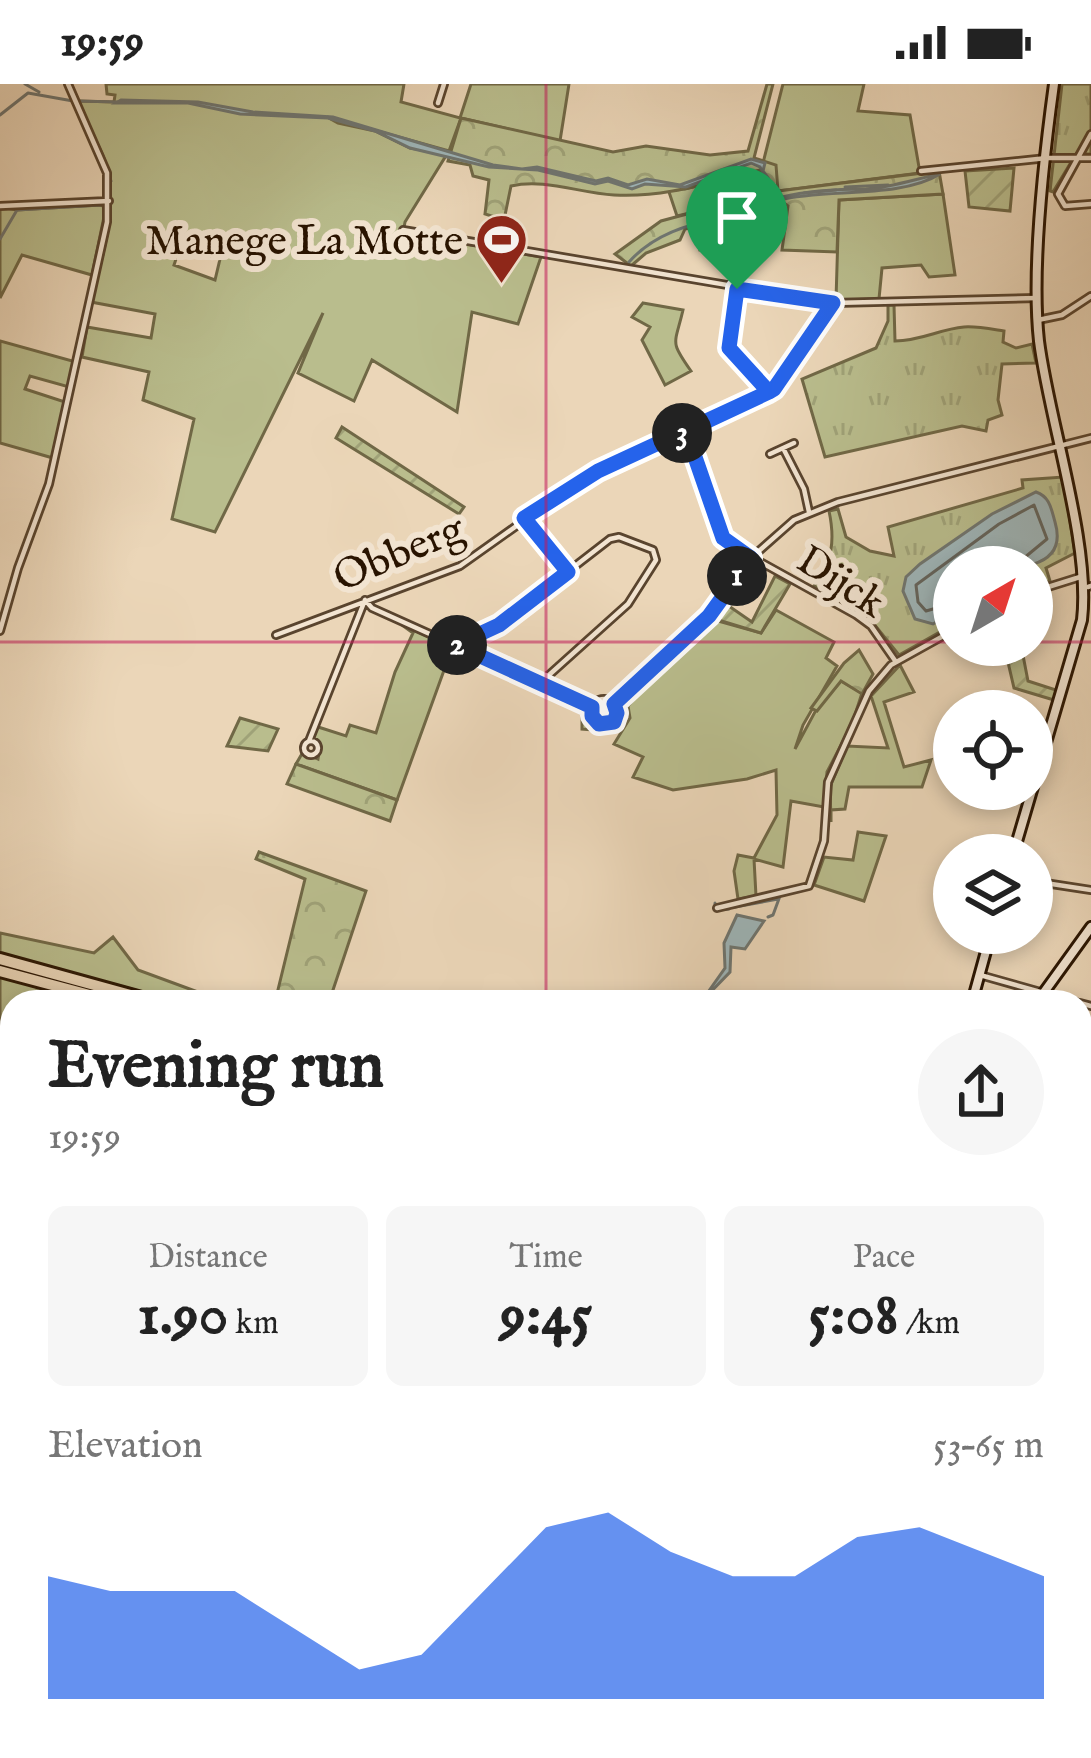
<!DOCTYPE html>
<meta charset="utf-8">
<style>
:root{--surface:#fff;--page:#f6f6f6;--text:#222;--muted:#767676;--accent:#2563eb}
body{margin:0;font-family:"IM FELL English",serif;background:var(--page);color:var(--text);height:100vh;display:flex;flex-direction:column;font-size:45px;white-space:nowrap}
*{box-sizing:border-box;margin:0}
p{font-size:39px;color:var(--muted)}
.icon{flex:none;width:66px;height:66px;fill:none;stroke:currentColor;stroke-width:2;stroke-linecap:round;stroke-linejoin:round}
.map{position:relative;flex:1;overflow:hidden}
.sheet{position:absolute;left:0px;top:906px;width:1092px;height:768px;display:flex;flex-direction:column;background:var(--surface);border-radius:36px 36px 0 0;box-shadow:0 6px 18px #0003}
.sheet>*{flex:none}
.needle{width:78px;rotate:39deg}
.fabs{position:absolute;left:933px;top:462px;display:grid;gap:24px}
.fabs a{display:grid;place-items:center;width:120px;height:120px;border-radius:50%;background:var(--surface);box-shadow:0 6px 18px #0003;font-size:60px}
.pin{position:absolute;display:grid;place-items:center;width:102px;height:102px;color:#fff;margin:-123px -51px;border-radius:50% 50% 50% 0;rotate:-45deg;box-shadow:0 0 12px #0007}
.pin .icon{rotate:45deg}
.km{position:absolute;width:60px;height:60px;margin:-30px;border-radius:50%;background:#222;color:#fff;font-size:33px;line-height:60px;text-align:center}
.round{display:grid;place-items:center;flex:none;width:126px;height:126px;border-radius:63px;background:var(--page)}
.headline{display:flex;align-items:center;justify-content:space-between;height:204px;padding:0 48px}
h1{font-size:66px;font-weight:700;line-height:90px}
.metrics{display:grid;grid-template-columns:repeat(3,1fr);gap:18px;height:204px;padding:12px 48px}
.metrics div{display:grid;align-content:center;border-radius:18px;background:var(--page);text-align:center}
.metrics b{font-size:60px;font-weight:700}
.metrics small{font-size:33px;font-weight:400}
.metrics p{font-size:33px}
.chart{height:336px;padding:24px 48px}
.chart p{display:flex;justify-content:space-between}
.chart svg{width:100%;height:216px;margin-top:12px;fill:var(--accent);opacity:.7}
.status{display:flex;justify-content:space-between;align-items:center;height:84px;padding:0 60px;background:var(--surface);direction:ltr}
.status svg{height:33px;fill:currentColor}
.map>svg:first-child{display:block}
</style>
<div class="status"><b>19:59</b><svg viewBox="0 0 49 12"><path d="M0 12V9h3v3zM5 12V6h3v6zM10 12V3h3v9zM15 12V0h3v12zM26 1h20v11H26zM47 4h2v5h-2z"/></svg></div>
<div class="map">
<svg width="1091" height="1674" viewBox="0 0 1091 1674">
<defs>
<pattern id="forest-crowns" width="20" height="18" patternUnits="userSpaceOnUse" patternTransform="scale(3)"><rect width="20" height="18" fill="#b9bd8d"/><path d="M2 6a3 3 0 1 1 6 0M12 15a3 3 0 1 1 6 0" fill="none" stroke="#9fa278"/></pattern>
<pattern id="park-tufts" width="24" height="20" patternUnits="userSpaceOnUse" patternTransform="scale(3)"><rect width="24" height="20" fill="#b9bd8d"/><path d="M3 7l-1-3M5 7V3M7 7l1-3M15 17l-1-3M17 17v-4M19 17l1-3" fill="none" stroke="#9fa278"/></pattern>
<pattern id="garden-furrows" width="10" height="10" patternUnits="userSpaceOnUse" patternTransform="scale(3)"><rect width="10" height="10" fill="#b9bd8d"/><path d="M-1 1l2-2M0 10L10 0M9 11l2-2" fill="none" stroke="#9fa278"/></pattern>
</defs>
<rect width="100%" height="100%" fill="#ebd6b8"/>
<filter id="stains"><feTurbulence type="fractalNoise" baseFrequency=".00167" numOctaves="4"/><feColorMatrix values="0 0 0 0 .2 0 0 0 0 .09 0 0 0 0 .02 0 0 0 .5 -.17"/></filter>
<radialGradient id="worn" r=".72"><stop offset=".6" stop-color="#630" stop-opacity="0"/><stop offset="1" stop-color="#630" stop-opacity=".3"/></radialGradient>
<!-- grass -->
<path fill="#b9bd8d" stroke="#706846" stroke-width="3" fill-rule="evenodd" d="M 106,0 L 404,0 L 401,18 L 460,34 L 471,0 L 569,0 L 560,57 L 461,34 L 449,67 L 327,33 L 338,39 L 375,47 L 410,64 L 447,70 L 405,138 L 403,149 L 541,173 L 518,240 L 472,228 L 457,328 L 372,276 L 354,317 L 298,289 L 323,229 L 215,448 L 172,435 L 194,335 L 143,316 L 149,288 L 82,273 L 87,243 L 151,254 L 155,230 L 91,218 C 102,172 120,124 105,77 C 98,56 83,40 79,17 L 114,18 L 115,11 L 107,10 ZM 180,163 L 220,175 L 215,196 L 174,181 Z
M 783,0 L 864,0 L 858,27 L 910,31 L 920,89 L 778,107 L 763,79 Z
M 761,86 L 779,116 L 772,164 L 738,159 L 735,172 L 700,166 L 703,145 L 715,144 L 716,152 L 722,139 L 702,126 L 677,132 L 668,105 L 685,105 Z
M 943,110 L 955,191 L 929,193 L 921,181 L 882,184 L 879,215 L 836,216 L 839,116 Z
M 100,121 L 106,123 L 92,191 L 22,171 L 0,214 L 0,123 L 17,126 Z
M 643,219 L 683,226 C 675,261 669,256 691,287 L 665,301 L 642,256 L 650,243 L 632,233 Z
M 0,257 L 76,278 L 69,303 L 30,292 L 25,305 L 65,318 L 53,374 L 0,359 Z
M 776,526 L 834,558 L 826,574 L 837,582 L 803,641 L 795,665 L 816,626 L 841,597 L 862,609 L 852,640 L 827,688 L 824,723 L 791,717 L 783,783 L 754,775 L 756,812 L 738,815 L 734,787 L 738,771 L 754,774 L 777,731 L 776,686 L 747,695 L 673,706 L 633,693 L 643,673 L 614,660 L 630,634 L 628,622 L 651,594 L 624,619 L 622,635 L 616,643 L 607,647 L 582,645 L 582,626 L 451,567 L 397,716 L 296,680 L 303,668 L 318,675 L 320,663 L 312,651 L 315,642 L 346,652 L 350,641 L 376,649 L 395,588 L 413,549 L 402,541 L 585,622 L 589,628 L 588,641 L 608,643 L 616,638 L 620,618 L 711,535 L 761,549 Z
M 900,581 L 914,608 L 884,618 L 904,683 L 931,676 L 922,703 L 849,703 L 845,725 L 831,726 L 831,738 L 830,703 L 847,662 L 888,664 L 871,612 Z
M 858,748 L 886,752 L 864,817 L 814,801 L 824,773 L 853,776 Z
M 0,849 L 94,869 L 113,853 L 138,886 L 225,918 L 180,918 L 0,870 Z"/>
<!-- forest -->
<path fill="url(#forest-crowns)" stroke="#706846" stroke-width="3" d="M 767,0 L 773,0 L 754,74 L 776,81 L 778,107 L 939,87 L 943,110 L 839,116 L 837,168 L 782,166 L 788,122 L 777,114 L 760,86 C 710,98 665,114 614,111 C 579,109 544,94 511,102 L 504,136 L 485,130 L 489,96 L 473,92 L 470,81 L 448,77 L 461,34 L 613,68 L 646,62 L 710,71 L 748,67 Z
M 702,126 L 725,126 L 722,139 L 685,145 L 680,156 L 646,169 L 631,182 L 615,170 L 661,137 Z
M 859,566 L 873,590 L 862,610 L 841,597 L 817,627 L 811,624 L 844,579 Z
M 296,680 L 397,716 L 390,737 L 287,700 Z
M 259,768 L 366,807 L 329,918 L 275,918 L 305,795 L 256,775 Z
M 0,892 L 99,918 L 12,918 L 12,1483 L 0,1490 Z
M 202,1662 L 285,1662 L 284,1674 L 183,1674 Z"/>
<!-- park -->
<path fill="url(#park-tufts)" stroke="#706846" stroke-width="3" d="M 1062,0 L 1091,0 L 1091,70 L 1076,70 L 1053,108 L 1050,107 Z
M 888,221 L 894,221 L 895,257 C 921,257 940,245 964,243 C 976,242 991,245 1004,247 L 1003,258 L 1016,264 L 1032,260 L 1036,279 L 1002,280 L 998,316 L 1002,331 L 988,336 L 986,347 L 962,342 L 825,373 L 802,295 L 876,264 L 888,237 Z
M 1063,393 L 1075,469 L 1046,484 L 1050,497 L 1032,503 L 1032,483 L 954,483 L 954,540 L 899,571 L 869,534 L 814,502 C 833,478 835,455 829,427 L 838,425 L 846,453 L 870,467 L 894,472 L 888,443 L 1023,404 L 1022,396 Z"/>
<!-- garden -->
<path fill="url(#garden-furrows)" stroke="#706846" stroke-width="3" d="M 1014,84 L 1010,127 L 969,123 L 965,87 Z
M 342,343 L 464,423 L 459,430 L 336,354 Z
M 775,492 L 790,500 L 761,549 L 715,535 L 726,520 L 752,538 Z
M 1004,561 L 1021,561 L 1028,597 L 1056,606 L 1054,616 L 1014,604 Z
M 240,634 L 278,645 L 268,667 L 227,662 Z
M 521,1662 L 685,1662 L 680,1674 L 517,1674 Z
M 710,1662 L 826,1662 L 822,1674 L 705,1674 Z"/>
<!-- water -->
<path fill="#9eb6ba" stroke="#6f7570" stroke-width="3" d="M 121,16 L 198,18 L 253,28 L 333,33 L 493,81 L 522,85 L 537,83 L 596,97 L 608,94 L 628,101 L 647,95 L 680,101 L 751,75 L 765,79 L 763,87 L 782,113 C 810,106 837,105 866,105 C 890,104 919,94 940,90 C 900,115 826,104 779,116 L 760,83 L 751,79 L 686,103 L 645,100 L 632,105 L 608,97 L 595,100 L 538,86 L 489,83 L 410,64 L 375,47 L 328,34 L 240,30 L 188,19 L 116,19 Z
M 1036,408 C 1050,413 1051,424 1055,438 C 1072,496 989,483 954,483 L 954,528 L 933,540 L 915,535 L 903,507 L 906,493 L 920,480 L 992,430 Z
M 737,831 L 764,837 L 745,865 L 731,863 L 730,888 L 701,918 L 725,884 L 724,859 Z"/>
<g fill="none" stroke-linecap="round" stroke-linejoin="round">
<!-- shore -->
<path stroke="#63645d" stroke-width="3" d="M 954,519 L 926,527 L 918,518 L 916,501 L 999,440 L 1034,421 L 1047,455 L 1024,474 L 1020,483"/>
<!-- stream -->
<path stroke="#6f7570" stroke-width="3" d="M 25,0 L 39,8
M 78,17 L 118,18
M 0,31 L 28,9 L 73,17
M 94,54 L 111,97
M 845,103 L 888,101
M 804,109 L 836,106
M 0,155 L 17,126 L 100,121
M 629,178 C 652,152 686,140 720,135
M 715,819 L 715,822
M 735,823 L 778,815
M 716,826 L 729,825
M 768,833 L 773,831 L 780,812
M 0,1490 L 12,1483"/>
<defs>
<path id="minor" d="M 438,19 L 444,0
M 1091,50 L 1058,110 L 1065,122 L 1091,120
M 921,87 L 1047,74 L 1091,74
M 0,122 L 109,117
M 403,146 L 833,219
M 737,205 L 729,264 L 769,308
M 1038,236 L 1062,231 L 1091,212
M 686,347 L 720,447 L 728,460 L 856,531 L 871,542 L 896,578
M 783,364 L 804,405 L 809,428
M 770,370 L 794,359
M 526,436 L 568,488
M 1088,503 L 1091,502
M 1032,508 L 1080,493
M 365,516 L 372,524 L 592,623
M 0,547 L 18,484 L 49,400 L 107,138 L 107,89 L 68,0
M 276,551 L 460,482 L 574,401 L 769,308 L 781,298 L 833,219 L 1037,214
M 456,561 L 499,541 L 610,455 L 619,453 L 653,466 L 656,476 L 628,520 L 539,600
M591 628a13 13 0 1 1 26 0a13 13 0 1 1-26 0Z
M 594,637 L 704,537 L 751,474 L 794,436 L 838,418 L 1091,354
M 309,657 L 365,516
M304 664a7 7 0 1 1 14 0a7 7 0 1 1-14 0Z
M 1032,797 L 1091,806
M 717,824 L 809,802 L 824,757 L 828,698 L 869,607 L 891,581 L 954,546
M 980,891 L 1076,918
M 1080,919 L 1091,922
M 1080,1033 L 1091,1034
M 1080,1437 L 1091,1442
M 1080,1595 L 1091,1583
M 1081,1637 L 1091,1643
M 339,1662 L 362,1671
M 494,1662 L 506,1674
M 908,1662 L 918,1674
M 169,1674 L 186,1662
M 828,1674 L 833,1662
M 929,1674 L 948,1662
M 1026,1674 L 1034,1662"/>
<path id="tertiary" d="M 1080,1357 L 1091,1286
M 1080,1512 L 1091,1522
M 360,1662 L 366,1674
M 402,1674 L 402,1662"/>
<path id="secondary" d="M 1013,771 L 1082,536 C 1091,459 1049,337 1039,257 C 1031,184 1044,73 1054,0
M 972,918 L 991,849
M 1037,918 L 1091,843
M 1080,1328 L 1091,1331
M 688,1674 L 693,1662
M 697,1674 L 702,1662"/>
<path id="motorway" d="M 0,875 L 156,918
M 0,887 L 116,918
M 1080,1188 L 1091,1190
M 1080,1200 L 1091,1202"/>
</defs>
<!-- minor casing -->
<use href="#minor" stroke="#59442e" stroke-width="10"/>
<!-- tertiary casing -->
<use href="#tertiary" stroke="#59442e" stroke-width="12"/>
<!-- secondary casing -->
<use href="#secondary" stroke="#281300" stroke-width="14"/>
<!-- motorway casing -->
<use href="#motorway" stroke="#281300" stroke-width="16"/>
<!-- minor -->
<use href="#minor" stroke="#f2e4d1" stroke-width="4.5"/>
<!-- tertiary -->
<use href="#tertiary" stroke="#f2e4d1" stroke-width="6"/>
<!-- secondary -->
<use href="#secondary" stroke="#f2e4d1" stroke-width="8"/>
<!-- motorway -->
<use href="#motorway" stroke="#ebd6b8" stroke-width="10"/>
<!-- tram -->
<path stroke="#281300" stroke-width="3" d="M 1080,1443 L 1091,1447
M 392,1662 L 394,1674"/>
</g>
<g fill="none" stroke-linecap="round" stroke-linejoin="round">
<defs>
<path id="route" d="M 737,205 L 729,264 L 769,308 L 686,347 L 723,454 L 751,474 L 709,532 L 614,620 L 617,629 L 614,638 L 599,640 L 592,632 L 592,623 L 456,561 L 499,541 L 568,488 L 524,434 L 598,387 L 769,308 L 774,305 L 833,219 L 737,205"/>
</defs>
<!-- route casing -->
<use href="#route" stroke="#fff" stroke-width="24"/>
<!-- route -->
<use href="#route" stroke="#2563eb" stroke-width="15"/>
</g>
<!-- grid -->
<path fill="none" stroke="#c2185b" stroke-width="3" stroke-opacity="0.55" d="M 546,0 L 546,918M 0,558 L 954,558M 1032,558 L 1091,558M 0,1116 L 12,1116M 1080,1116 L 1091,1116M 546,1662 L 546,1674"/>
<!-- icons -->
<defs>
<symbol id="stadium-pin" viewBox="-11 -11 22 30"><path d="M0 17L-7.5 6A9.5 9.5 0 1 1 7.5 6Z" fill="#8f2418" stroke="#f2e4d1"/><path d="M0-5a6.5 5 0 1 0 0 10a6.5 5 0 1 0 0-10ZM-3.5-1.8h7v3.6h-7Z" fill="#fff"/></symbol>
</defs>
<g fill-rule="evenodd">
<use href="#stadium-pin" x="472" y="126" width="59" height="81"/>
</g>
<g text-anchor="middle" stroke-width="12" stroke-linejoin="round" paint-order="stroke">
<!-- poi labels -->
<g font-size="42" fill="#281300" stroke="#f2e4d1" text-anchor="end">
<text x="463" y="170">Manege La Motte</text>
</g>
<!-- street labels -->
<g font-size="42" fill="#281300" stroke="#f2e4d1">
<text transform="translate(398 467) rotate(-23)" y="15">Obberg</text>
<text transform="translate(842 496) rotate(33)" y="15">Dijck</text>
</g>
</g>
<rect width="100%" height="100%" filter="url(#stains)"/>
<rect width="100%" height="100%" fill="url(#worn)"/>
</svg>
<div class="fabs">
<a><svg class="needle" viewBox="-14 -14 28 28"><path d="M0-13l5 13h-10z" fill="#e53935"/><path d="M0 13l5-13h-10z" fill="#767676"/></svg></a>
<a><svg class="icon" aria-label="locate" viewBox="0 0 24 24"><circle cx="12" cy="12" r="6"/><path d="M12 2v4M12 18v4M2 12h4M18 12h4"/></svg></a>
<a><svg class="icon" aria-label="layers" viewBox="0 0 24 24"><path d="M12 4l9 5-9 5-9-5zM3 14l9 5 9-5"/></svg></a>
</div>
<div class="pin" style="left:737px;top:205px;background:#1e9e55"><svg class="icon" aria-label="arrive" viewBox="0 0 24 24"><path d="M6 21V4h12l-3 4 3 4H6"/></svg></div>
<b class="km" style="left:737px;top:492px">1</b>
<b class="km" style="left:457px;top:561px">2</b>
<b class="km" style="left:682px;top:349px">3</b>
<section class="sheet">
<div class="headline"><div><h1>Evening run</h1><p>19:59</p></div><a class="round"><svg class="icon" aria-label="share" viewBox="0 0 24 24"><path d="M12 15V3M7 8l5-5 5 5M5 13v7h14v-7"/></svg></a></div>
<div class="metrics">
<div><p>Distance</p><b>1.90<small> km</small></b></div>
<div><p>Time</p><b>9:45</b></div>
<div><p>Pace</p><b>5:08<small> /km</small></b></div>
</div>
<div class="chart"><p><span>Elevation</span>53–65 m</p>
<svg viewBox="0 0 160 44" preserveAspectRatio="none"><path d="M0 44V19L10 22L20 22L30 22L40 30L50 38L60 35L70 22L80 9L90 6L100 14L110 19L120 19L130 11L140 9L150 14L160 19V44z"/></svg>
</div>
</section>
</div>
